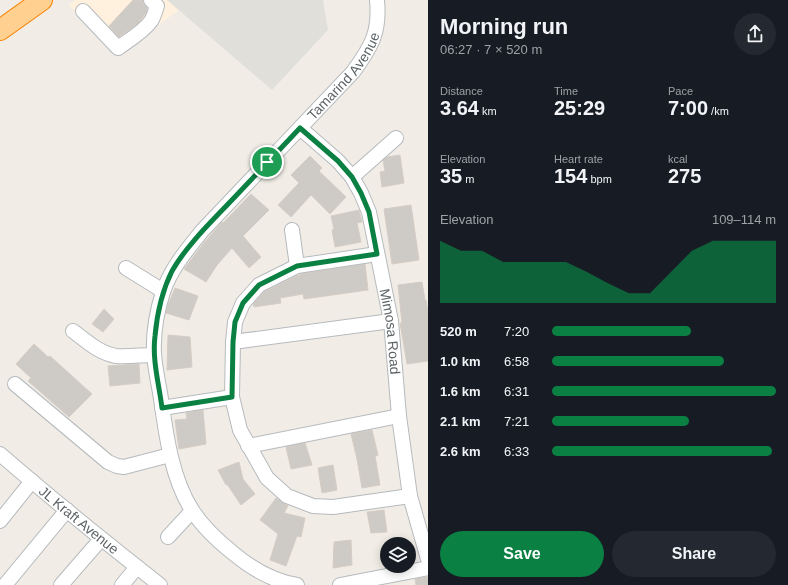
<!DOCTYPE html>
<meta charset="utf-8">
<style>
:root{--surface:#171b24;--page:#242831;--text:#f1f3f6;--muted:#9ea1a6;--accent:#0b8043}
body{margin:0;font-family:Helvetica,sans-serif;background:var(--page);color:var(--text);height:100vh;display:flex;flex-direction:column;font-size:15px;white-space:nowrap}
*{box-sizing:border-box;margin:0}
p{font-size:13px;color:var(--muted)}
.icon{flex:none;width:22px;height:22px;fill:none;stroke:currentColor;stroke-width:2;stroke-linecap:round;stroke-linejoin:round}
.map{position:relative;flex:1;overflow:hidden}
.details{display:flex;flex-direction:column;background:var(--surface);width:360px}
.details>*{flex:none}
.controls{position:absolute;left:380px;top:537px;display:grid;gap:8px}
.controls a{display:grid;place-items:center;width:36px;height:36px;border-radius:50%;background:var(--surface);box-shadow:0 2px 10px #0003;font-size:20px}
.pin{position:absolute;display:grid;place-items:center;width:34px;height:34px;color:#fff;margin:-17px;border:2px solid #fff;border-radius:50%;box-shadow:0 1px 4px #0007}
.round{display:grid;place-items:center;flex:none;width:42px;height:42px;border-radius:21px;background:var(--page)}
.overview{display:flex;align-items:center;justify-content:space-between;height:68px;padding:0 12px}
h1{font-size:22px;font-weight:700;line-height:30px}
.metrics{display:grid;grid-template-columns:repeat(3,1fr);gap:6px;height:68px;padding:4px 12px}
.metrics div{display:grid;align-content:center}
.metrics b{font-size:20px;font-weight:700}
.metrics small{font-size:11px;font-weight:400}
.metrics p{font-size:11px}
.chart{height:112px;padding:8px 12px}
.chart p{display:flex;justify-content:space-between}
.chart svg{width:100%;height:72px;margin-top:4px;fill:var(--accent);opacity:.7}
.primary-button{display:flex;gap:8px;margin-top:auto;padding:8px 12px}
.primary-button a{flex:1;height:46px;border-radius:24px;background:var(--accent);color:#fff;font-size:16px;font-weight:700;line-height:46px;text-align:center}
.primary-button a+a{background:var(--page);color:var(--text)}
ul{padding:0 12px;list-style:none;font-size:13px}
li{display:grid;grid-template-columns:64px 48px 1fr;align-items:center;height:30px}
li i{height:10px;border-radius:5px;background:var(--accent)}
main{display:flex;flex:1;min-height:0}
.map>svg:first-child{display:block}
</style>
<main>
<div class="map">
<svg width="428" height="585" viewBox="0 0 428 585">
<rect width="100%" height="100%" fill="#f1ede6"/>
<!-- commercial -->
<path fill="#fff1dd" d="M 75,0 L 167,0 L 179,10 L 117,55 L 69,5 Z"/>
<!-- industrial -->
<path fill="#e1dfda" d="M 167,0 L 323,0 L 328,30 L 272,90 Z"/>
<!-- building -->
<path fill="#cecac5" stroke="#d6cdc4" d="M 133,0 L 143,0 L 143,3 L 147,8 L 146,13 L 138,23 L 119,37 L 109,26 Z
M 400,155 L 404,183 L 382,187 L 380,172 L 385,171 L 383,160 L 387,157 Z
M 310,156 L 322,168 L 319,171 L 346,197 L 330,214 L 311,195 L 291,217 L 278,205 L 299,183 L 291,175 Z
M 251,194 L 269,210 L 243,236 L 261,257 L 249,268 L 232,248 L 217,265 L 206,282 L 184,269 L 203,244 L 222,222 L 223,223 Z
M 411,205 L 419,260 L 392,264 L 384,209 Z
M 359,210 L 362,222 L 357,223 L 361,242 L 335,247 L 332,230 L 334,229 L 331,216 Z
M 365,264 L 368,290 L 304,299 L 303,294 L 280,298 L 281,303 L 254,307 L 253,304 L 264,292 L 296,276 L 300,275 L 300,274 Z
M 422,282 L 425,300 L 426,300 L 428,312 L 428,361 L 407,364 L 400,323 L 402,323 L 398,285 Z
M 175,288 L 198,296 L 189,320 L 166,313 L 168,305 Z
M 104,309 L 114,319 L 103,332 L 92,324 Z
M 168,335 L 190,337 L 192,367 L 167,370 Z
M 34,344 L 48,357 L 50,356 L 92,394 L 69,417 L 28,381 L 31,378 L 16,364 Z
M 139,364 L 140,383 L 110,386 L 108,366 Z
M 203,410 L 206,444 L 179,449 L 175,420 L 187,419 L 186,413 Z
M 372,430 L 378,455 L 375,456 L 380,485 L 362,488 L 357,459 L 351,434 Z
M 305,443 L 312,465 L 291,469 L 286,447 Z
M 239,462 L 243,479 L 255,494 L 241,505 L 227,484 L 226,485 L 218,470 Z
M 333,465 L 337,490 L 322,493 L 318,468 Z
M 276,498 L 288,506 L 284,513 L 305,518 L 301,537 L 297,536 L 286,566 L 270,560 L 278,534 L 260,520 Z
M 384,510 L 387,532 L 371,533 L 367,512 Z
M 351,540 L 352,565 L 333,568 L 334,542 Z
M 428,577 L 428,585 L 416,585 L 415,579 Z"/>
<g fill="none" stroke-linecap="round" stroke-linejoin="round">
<defs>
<g id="minor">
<path d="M 83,11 L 118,48 C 129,40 143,32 151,21 C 154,17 155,11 157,6 L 151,0"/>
<path id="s1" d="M 300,128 L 338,161 L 352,177 L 361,193 L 369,212 L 391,321 L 399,416 L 410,496 L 428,559"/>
<path d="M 352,177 L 396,138"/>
<path d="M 292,230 L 297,266"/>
<path d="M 377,254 L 297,266 L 259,285 L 243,303 L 235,322 L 233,342 L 232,397 L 240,430 L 267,478 L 287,496 L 313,506 L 333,507 L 410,496"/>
<path d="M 126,268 L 163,291"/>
<path d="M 73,331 C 86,341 99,353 116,356 C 127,357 143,355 154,355"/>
<path d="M 233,342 L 391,321"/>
<path d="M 15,384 L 108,462 L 117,466 L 124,467 L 170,455"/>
<path d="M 162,408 L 232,397"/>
<path d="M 248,446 L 399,416"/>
<path id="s2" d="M 0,454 C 52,499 105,542 160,585"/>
<path d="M 0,521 L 32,481"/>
<path d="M 168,537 L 192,511"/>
<path d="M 5,585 L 67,510"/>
<path d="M 61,585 L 101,539"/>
<path d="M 122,585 L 137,567"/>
<path id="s3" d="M 297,585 C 273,581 252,569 233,553 C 218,541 202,526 192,510 C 172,479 166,435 161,399 C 159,385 155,369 154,354 C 153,334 157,311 163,292 C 171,268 187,250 202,231 L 353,72 C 372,46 380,32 377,0"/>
<path d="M 340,585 L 428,568"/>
</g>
<path id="highway" d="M 0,30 L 42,0"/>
</defs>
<!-- minor casing -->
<use href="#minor" stroke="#b6babd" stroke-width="16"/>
<!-- highway casing -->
<use href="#highway" stroke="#f78100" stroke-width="22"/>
<!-- minor -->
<use href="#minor" stroke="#fff" stroke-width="14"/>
<!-- highway -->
<use href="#highway" stroke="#ffd08f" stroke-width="20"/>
</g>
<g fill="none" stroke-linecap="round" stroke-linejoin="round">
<defs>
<path id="route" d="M 300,128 L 338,161 L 352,177 L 361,193 L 369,212 L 377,254 L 297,266 L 259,285 L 243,303 L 235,322 L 233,342 L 232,397 L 162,408 C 159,384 152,360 155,336 C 157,314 162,291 172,271 C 187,245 210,223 231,201 C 254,177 277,152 300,128 Z"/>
</defs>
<!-- route casing -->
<use href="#route" stroke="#fff" stroke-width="8"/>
<!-- route -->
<use href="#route" stroke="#0b8043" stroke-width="5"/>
</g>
<g text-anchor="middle" stroke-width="3" stroke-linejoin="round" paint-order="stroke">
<!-- street labels -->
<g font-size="14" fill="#5d6467" stroke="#fff">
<text dy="5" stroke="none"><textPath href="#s3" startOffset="640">Tamarind Avenue</textPath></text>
<text dy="5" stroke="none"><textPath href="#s1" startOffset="232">Mimosa Road</textPath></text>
<text dy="5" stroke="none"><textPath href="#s2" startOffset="103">JL Kraft Avenue</textPath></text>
</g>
</g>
</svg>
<div class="controls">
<a><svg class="icon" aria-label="layers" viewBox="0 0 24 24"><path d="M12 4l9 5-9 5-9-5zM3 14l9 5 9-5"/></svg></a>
</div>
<div class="pin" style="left:267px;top:162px;background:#1e9e55"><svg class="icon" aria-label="arrive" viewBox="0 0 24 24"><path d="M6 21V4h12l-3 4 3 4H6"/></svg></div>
</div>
<section class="details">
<div class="overview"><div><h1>Morning run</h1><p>06:27 · 7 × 520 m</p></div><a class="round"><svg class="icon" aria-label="share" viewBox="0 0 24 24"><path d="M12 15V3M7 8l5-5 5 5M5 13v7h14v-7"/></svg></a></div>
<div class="metrics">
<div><p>Distance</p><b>3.64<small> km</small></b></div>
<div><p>Time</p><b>25:29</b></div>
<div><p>Pace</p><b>7:00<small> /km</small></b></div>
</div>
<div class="metrics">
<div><p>Elevation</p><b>35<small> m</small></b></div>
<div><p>Heart rate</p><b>154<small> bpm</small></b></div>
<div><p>kcal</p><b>275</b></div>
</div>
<div class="chart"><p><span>Elevation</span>109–114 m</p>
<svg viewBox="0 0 160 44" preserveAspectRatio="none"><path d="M0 44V6L10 12L20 12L30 19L40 19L50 19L60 19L70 25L80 32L90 38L100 38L110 25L120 12L130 6L140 6L150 6L160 6V44z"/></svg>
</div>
<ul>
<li><b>520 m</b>7:20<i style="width:62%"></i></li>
<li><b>1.0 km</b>6:58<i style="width:77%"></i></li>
<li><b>1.6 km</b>6:31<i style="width:100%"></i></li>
<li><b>2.1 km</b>7:21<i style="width:61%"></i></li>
<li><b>2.6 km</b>6:33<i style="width:98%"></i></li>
</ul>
<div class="primary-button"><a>Save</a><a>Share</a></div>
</section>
</main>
